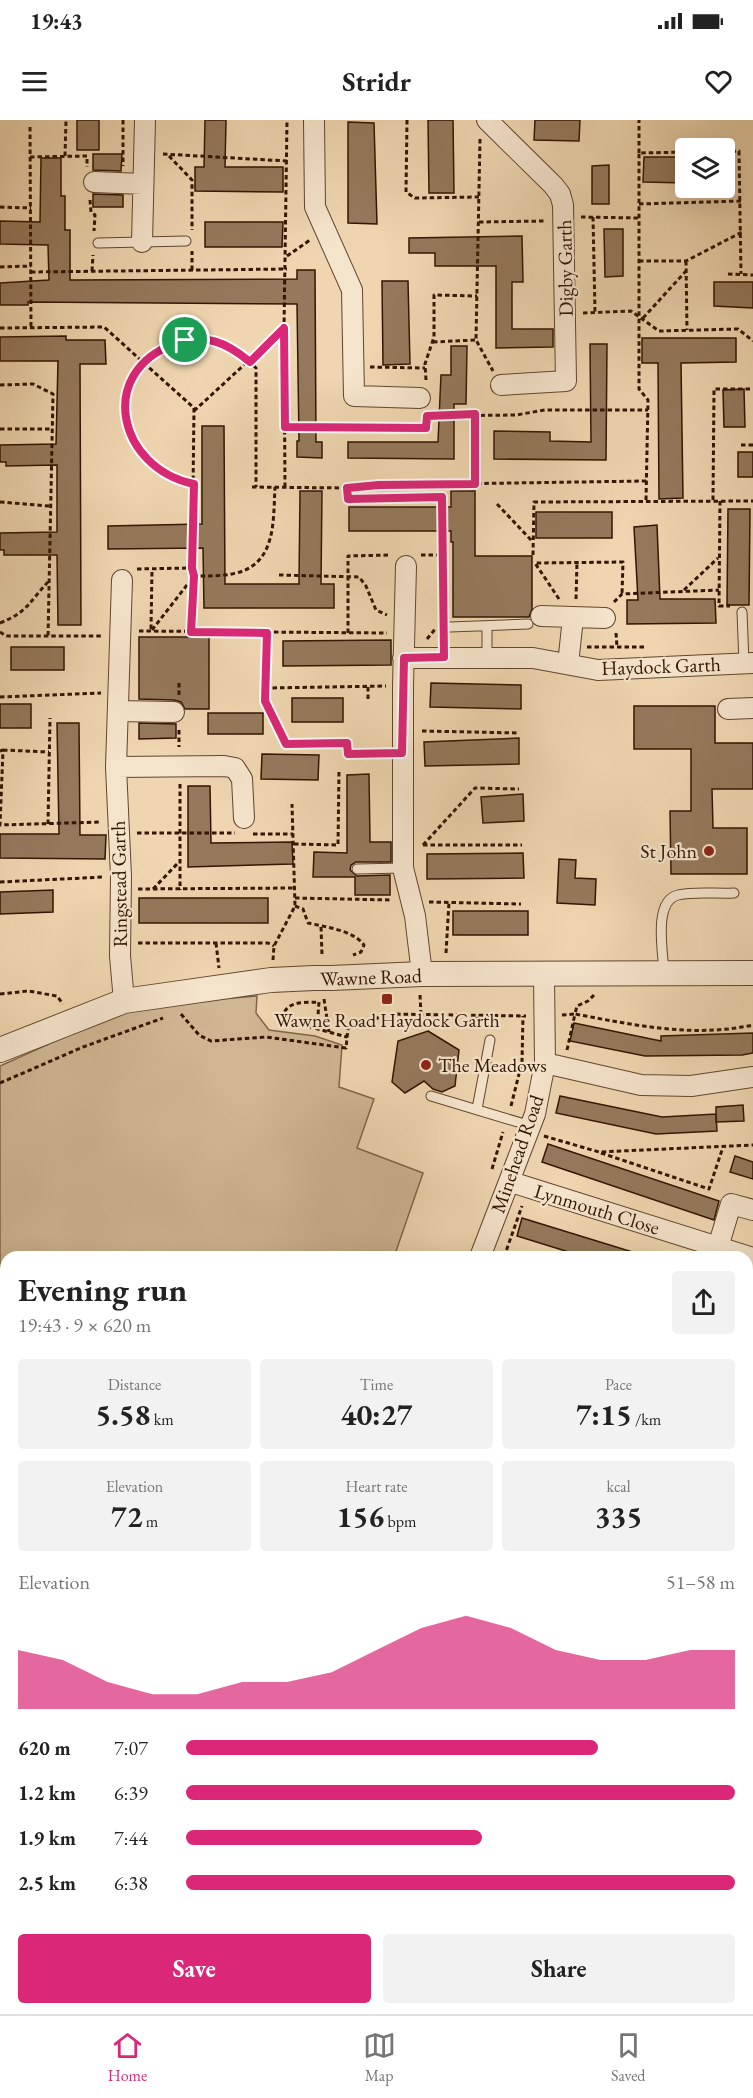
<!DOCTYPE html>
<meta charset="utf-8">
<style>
:root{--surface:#fff;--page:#f2f2f2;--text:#222;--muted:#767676;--line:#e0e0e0;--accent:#db2777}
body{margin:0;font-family:"EB Garamond",serif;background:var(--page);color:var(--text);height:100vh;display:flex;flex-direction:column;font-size:22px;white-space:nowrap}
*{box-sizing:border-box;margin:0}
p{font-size:20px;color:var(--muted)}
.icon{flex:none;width:33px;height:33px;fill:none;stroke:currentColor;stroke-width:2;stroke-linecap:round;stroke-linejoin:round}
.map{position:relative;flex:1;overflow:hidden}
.side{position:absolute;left:0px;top:1131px;width:753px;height:764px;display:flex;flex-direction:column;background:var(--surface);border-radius:18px 18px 0 0;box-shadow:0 6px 24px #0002}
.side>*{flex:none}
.fabs{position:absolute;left:675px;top:18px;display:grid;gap:12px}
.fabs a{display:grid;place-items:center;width:60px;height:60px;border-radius:6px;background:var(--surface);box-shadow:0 6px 24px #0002;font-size:30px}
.pin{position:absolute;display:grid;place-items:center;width:51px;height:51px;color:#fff;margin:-26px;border:3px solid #fff;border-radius:50%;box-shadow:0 2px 6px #0007}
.round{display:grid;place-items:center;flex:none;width:63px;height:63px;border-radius:6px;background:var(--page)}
.overview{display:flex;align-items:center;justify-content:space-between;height:102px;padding:0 18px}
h1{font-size:33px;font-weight:700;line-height:45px}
.stats{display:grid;grid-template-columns:repeat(3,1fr);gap:9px;height:102px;padding:6px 18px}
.stats div{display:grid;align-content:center;border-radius:6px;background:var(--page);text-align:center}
.stats b{font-size:30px;font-weight:700}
.stats small{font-size:16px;font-weight:400}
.stats p{font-size:16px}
.chart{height:168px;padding:12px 18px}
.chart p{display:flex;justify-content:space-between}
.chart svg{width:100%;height:108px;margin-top:6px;fill:var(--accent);opacity:.7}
.primary-button{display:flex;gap:12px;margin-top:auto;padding:12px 18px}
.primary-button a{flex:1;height:69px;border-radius:6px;background:var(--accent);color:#fff;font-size:24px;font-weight:700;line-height:69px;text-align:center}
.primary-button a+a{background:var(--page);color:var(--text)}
ul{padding:0 18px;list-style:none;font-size:20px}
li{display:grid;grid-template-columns:96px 72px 1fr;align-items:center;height:45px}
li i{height:15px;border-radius:8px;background:var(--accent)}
.status{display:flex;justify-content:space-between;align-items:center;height:42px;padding:0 30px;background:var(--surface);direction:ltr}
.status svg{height:16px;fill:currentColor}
header{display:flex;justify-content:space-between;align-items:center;height:78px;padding:0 18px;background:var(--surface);font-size:27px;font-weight:700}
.tabs{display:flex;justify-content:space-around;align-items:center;height:84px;border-top:2px solid var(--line);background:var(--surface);font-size:16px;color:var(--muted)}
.tabs a{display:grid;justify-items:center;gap:3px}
.tabs .active{color:var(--accent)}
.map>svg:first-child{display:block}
</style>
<div class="status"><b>19:43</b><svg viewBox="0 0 49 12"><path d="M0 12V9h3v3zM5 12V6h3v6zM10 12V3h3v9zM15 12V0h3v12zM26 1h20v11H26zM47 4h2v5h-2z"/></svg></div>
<header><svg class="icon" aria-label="menu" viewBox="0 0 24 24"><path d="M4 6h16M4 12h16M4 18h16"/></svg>Stridr<svg class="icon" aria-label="heart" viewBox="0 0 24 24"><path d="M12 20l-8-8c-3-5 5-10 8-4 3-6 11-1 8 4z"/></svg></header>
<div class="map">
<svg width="753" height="1894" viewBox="0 0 753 1894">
<rect width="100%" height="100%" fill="#efd6b0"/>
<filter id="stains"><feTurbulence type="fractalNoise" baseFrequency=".00333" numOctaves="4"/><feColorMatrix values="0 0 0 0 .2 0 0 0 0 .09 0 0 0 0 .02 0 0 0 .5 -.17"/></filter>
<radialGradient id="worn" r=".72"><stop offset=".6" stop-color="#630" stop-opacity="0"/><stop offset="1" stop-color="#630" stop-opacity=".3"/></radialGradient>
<!-- green -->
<path fill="#cfb592" stroke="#81654a" stroke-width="1.5" d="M 257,876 L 256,893 L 269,910 L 315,916 L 342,925 L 339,967 L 374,979 L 357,1028 L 423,1053 L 394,1137 L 6,1137 L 6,1888 L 747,1888 L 747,1657 L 753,1659 L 753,1894 L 0,1894 L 0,946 L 113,895 L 163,884 Z"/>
<!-- building -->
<path fill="#95795c" stroke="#331502" stroke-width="1.5" d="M 77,0 L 99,0 L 99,30 L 77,30 Z
M 205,0 L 226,0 L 225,47 L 283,47 L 283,72 L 195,71 L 195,47 L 204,47 Z
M 428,0 L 453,0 L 454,73 L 429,73 Z
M 535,0 L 580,0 L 579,21 L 534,20 Z
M 348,2 L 374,3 L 377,104 L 348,103 Z
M 93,34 L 122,34 L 121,51 L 93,50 Z
M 644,37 L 686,37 L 686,63 L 643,62 Z
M 41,38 L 61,38 L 61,76 L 65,76 L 65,110 L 70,110 L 70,160 L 297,159 L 297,150 L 315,150 L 316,322 L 322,322 L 322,338 L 297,337 L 297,321 L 299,321 L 297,184 L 28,182 L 28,185 L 0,185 L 0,163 L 49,160 L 48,125 L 0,124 L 0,101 L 40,102 Z
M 609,45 L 609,84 L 592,84 L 592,46 Z
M 93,74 L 123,75 L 123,87 L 93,87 Z
M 205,102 L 283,102 L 282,127 L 205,127 Z
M 604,109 L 623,109 L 623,156 L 605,157 Z
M 522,116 L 523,162 L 512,162 L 512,209 L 553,209 L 553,227 L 496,228 L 496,146 L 435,146 L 435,133 L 409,133 L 409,118 Z
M 382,161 L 408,161 L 410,244 L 383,245 Z
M 714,162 L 753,162 L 753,188 L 714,186 Z
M 66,216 L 66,220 L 105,220 L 106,244 L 80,244 L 81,505 L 58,505 L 57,435 L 4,435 L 4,430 L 0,430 L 0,413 L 57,412 L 57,345 L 6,346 L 6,342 L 0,342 L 0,325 L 56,324 L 58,241 L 0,241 L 0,217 Z
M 642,218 L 736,218 L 736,242 L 681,243 L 683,378 L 659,379 L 658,243 L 642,243 Z
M 590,224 L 607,224 L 606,340 L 494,339 L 494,311 L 550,312 L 550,321 L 591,322 Z
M 451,226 L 467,226 L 466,284 L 454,284 L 454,339 L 348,338 L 348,322 L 438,322 L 441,255 L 451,255 Z
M 744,269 L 745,307 L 724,307 L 723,270 Z
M 202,306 L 224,306 L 225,464 L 299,464 L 300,371 L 322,371 L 321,464 L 334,464 L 334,488 L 204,488 L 203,428 L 108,429 L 108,406 L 202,404 Z
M 738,332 L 753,332 L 753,357 L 738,357 Z
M 451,371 L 475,371 L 475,436 L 532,436 L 532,489 L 529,497 L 453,497 L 453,422 L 451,422 L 451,411 L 349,411 L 349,387 L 451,387 Z
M 728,389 L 750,389 L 749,485 L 727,485 Z
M 536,392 L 612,392 L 612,418 L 536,418 Z
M 657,405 L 660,479 L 715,479 L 716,503 L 627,504 L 627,480 L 638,480 L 634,407 Z
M 139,517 L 209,517 L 209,589 L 185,589 L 181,582 L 174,580 L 139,579 Z
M 391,520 L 391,545 L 283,546 L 283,521 Z
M 11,527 L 64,527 L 64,550 L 11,550 Z
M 431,563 L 521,565 L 521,589 L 430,587 Z
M 292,578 L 343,578 L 343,602 L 292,602 Z
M 0,584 L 31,584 L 31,608 L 0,608 Z
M 634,586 L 715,586 L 715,623 L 753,623 L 753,669 L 712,669 L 713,708 L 747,708 L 747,754 L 671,754 L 670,691 L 691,691 L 691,629 L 634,629 Z
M 208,593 L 263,593 L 263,614 L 208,614 Z
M 57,603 L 79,603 L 80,715 L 106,715 L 105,739 L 0,738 L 0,714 L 59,714 Z
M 139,603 L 176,604 L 176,618 L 139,619 Z
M 519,618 L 519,644 L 425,646 L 424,622 Z
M 262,634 L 319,635 L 318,660 L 261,659 Z
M 369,654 L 370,722 L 391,722 L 391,742 L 356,742 L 351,745 L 350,750 L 357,756 L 390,755 L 390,775 L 355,775 L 355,757 L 313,757 L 314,732 L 347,733 L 347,655 Z
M 188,666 L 210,666 L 211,723 L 292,722 L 293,744 L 188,747 Z
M 523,674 L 524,701 L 483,703 L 481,677 Z
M 523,733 L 524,758 L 427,759 L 427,734 Z
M 559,739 L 576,740 L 575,758 L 596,759 L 595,785 L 557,783 Z
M 53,770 L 53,792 L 0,794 L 0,772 Z
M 139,778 L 268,778 L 268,803 L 139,803 Z
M 453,791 L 528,791 L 528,815 L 453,815 Z
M 574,903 L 661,921 L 661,916 L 753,913 L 753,933 L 742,935 L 645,936 L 570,921 Z
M 428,911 L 459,930 L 455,966 L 442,972 L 433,969 L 424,961 L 405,973 L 392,962 L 398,921 Z
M 560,976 L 662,997 L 716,994 L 717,1011 L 656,1014 L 556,993 Z
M 743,985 L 744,1001 L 716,1002 L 716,987 Z
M 548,1024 L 719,1081 L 714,1100 L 542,1042 Z
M 735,1036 L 753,1042 L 753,1059 L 730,1052 Z
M 522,1098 L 639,1134 L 638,1137 L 585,1137 L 517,1116 Z"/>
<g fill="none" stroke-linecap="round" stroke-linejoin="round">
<defs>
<path id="service" d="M 98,123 L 186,121
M 742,492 L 744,543
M 487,506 L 487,537
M 450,507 L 528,504
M 357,749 L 403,748
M 664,852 C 663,832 653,781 678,775 C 695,771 716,774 734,773
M 431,976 L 531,1006
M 477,989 L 490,920
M 747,1690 L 753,1686"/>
<path id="minor" d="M 314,0 L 315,87 L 352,170 L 354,276 L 420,278
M 487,0 L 553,65 L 560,74 L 563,85 L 566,261 L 501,265
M 94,62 L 143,64
M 142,122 L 145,0
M 406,446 L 403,566 L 403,748 L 415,796 L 422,854
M 122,460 L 116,647 L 121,756 L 120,836 L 124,881
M 541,496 L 605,498
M 403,538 L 533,538 L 598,550 L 753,543
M 568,544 L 573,498
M 728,589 L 753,588
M 118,591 L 174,592
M 116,647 L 224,646 L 235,648 L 242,659 L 244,698
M 545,943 L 641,965 L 691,966 L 753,957
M 511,1062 L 753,1138
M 718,1127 L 731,1084 L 753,1090
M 480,1137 L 535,994 L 545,943 L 544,856
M 747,1277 L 753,1279
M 747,1625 L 753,1605
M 747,1652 L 753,1654"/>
<path id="tertiary" d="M 331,858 L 422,854 L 753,853
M 0,930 L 124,881 L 271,860 L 314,858
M 0,1427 L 6,1432
M 550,1888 L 559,1894"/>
</defs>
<!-- service casing -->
<use href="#service" stroke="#62452e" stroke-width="11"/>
<!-- minor casing -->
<use href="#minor" stroke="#62452e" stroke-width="22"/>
<!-- tertiary casing -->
<use href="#tertiary" stroke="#62452e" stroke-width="26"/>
<!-- path -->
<path stroke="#331502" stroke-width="3" stroke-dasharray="4.5 3" stroke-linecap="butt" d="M 123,0 L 123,46
M 407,0 L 406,72 L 415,78 L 479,77
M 30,7 L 31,208
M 480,19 L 476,220 L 493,251
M 724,32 L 739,31 L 741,154
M 639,33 L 639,0
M 163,34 L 287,41
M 65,36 L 66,0
M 169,36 L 192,60 L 192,110
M 30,37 L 87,36 L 87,47
M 90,80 L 91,92 L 95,95 L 94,111
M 639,84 L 741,81
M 0,87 L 31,88
M 581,97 L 639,98
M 593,97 L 595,192
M 479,102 L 546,101
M 287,136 L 310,120
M 639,141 L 686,141 L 744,111
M 686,141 L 687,210
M 0,147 L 31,146
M 192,150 L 192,131
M 92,151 L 93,135
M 31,152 L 287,149
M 728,154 L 753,155
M 583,193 L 631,191 L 659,211 L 738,209 L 753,221
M 643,198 L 686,151
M 0,208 L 104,207 L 194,288 L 192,448 L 194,456 L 191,512
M 433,222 L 476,220
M 370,247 L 425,248
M 426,260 L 425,244 L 434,217 L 434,175 L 477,176
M 0,265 L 33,264 L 53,274 L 48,517
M 194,291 L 284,208
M 428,296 L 516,295 L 545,290 L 648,290
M 285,307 L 426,308 L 427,293
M 0,309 L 51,309
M 741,325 L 753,325
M 193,364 C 117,348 96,253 174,224 C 193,217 213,217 232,227 C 241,232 249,241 256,248 L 256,367
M 475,364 L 475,294
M 252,367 L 347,368 L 379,365 L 646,361
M 285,367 L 284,208 L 287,0
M 347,368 L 348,379 L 442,377 L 444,497
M 646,380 L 648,280 L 639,269 L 639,33 L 686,32
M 713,380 L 714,269 L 753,269
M 720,381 L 719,486 L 730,486
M 0,382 L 49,386
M 497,384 L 533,422
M 421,435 L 443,435
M 533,435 L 534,382 L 753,381
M 137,449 L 192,448
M 279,455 L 359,457 L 366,466 L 376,490 L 387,495
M 684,470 L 718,438
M 559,479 L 535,443 L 623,442 L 622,474
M 576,479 L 577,442
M 614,482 L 622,474 L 719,470
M 0,503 C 28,492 29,482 48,462
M 151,509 L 152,449
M 152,510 L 194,456 C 207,456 220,456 232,454 C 277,446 273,401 275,367
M 139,511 L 387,513
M 0,512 L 6,516 L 103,516
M 267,513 L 265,581 L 286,624 L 347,623 L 348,634 L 384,633
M 348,513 L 348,436 L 390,435
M 616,513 L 617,527
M 427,519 L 436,508
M 587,527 L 646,527
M 179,563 L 179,576
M 368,567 L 368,580
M 265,568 L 386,566
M 0,577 L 101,573
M 179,610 L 179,627
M 422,611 L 519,613
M 3,630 L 49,632
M 0,631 L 3,630 L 0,705 L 101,702
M 180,664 L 180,770
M 48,704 L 50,598
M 137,713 L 235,713
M 253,714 L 293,714
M 294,724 L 338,725 L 339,650
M 423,725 L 475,668 L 519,669
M 423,725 L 522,725
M 0,762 L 104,757
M 138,769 L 295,768
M 153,769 L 179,742
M 295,778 L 392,780
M 429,782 L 521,784
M 295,786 L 303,789 L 308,803 C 325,807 353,810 364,825 L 361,832 L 353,835
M 321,807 L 322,835
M 138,823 L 268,823 L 274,826
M 216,823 L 219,848
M 446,833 L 449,782
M 273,840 L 274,826 L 295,786 L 292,684
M 0,874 L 28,871 L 57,876 L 63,884
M 420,875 L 421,895
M 324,879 L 329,912
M 181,894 L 199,915 L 211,921 L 266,917 L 346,928 L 348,908 L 389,894 L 526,896
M 562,895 L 575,894 L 577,886 L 588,881 L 594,875
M 477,897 L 481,910
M 317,909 L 319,882 C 305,883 287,880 283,896 L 285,900 L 347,917
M 567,930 L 575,894 C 634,905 693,918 753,905
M 0,963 L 83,927 L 163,898
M 511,986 L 522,942 L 523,896
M 544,1016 L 599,1032 L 753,1025
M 601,1033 L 709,1069 L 723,1027
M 492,1049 L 503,1012
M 505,1133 L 517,1137
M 504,1137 L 522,1086
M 747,1210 L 753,1212
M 747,1345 L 753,1347
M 0,1383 L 6,1388
M 747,1408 L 753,1389
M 747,1717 L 753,1714
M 747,1790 L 753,1802
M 0,1883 L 6,1886
M 12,1888 L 24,1894
M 623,1888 L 630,1894
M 62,1894 L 64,1888"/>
<!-- service -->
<use href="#service" stroke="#f5e4cc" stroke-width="9"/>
<!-- minor -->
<use href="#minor" stroke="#f5e4cc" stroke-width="20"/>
<!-- tertiary -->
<use href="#tertiary" stroke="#f5e4cc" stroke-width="24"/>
<defs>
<path id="tertiary-bridge" d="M 314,858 L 331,858"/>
</defs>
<!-- tertiary-bridge casing -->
<use href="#tertiary-bridge" stroke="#62452e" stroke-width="26" stroke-linecap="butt"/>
<!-- tertiary-bridge -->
<use href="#tertiary-bridge" stroke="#f5e4cc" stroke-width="24"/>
</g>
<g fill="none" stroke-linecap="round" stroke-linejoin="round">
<defs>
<path id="route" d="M 284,208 L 285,307 L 426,308 L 427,296 L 475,294 L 475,364 L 379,365 L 347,368 L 348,379 L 442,377 L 444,537 L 404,538 L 402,633 L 348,634 L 347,623 L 286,624 L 265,581 L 267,513 L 191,512 L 194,456 L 192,448 L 194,364 C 118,348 96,253 174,224 C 205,213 226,222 250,242 Z"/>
</defs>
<!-- route casing -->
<use href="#route" stroke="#fff" stroke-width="12"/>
<!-- route -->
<use href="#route" stroke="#db2777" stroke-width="8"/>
</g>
<!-- markers -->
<g fill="#8f2418" stroke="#f5e4cc" stroke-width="2">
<circle cx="709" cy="731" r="6"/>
<rect x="381" y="873" width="12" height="12" rx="3"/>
<circle cx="426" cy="945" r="6"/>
</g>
<g text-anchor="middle" stroke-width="4.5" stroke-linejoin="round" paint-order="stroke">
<!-- street labels -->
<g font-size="20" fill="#331502" stroke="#f5e4cc">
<text transform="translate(565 148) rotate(-91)" y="7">Digby Garth</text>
<text transform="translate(661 546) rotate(-2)" y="7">Haydock Garth</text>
<text transform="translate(119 764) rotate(-91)" y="7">Ringstead Garth</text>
<text transform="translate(371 857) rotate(-2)" y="7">Wawne Road</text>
<text transform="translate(517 1034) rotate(-71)" y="7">Minehead Road</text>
<text transform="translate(597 1089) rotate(17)" y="7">Lynmouth Close</text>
</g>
<!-- poi labels -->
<g font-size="20" fill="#331502" stroke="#f5e4cc" text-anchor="end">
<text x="697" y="738">St John</text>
<text x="387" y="907" text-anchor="middle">Wawne Road Haydock Garth</text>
<text x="438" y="952" text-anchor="start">The Meadows</text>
</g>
</g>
<rect width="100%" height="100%" filter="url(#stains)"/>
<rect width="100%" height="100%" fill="url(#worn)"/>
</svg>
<div class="fabs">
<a><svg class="icon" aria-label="layers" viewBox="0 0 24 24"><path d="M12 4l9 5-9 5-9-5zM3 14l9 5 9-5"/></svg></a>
</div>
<div class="pin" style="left:185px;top:220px;background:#1e9e55"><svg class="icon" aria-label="arrive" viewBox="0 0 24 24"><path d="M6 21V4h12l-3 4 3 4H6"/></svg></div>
<section class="side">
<div class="overview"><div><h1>Evening run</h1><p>19:43 · 9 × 620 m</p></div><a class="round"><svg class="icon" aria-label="share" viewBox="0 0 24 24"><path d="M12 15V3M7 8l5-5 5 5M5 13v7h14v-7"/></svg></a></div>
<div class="stats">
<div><p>Distance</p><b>5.58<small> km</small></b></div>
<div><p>Time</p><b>40:27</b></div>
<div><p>Pace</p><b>7:15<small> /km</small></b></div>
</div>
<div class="stats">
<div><p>Elevation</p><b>72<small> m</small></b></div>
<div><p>Heart rate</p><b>156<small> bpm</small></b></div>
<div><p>kcal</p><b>335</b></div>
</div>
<div class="chart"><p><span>Elevation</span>51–58 m</p>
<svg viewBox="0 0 160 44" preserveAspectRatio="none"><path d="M0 44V20L10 24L20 33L30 38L40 38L50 33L60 33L70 29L80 20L90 11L100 6L110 11L120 20L130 24L140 24L150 20L160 20V44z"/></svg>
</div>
<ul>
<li><b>620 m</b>7:07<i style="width:75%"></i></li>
<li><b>1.2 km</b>6:39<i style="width:100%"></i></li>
<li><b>1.9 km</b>7:44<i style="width:54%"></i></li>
<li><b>2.5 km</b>6:38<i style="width:100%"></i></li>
</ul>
<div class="primary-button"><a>Save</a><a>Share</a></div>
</section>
</div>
<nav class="tabs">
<a class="active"><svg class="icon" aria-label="home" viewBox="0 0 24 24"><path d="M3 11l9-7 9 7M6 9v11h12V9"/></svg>Home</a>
<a><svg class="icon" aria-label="map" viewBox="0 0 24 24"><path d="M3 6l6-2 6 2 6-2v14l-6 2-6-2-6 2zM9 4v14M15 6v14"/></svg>Map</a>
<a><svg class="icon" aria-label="saved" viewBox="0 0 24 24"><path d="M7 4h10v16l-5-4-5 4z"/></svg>Saved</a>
</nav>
